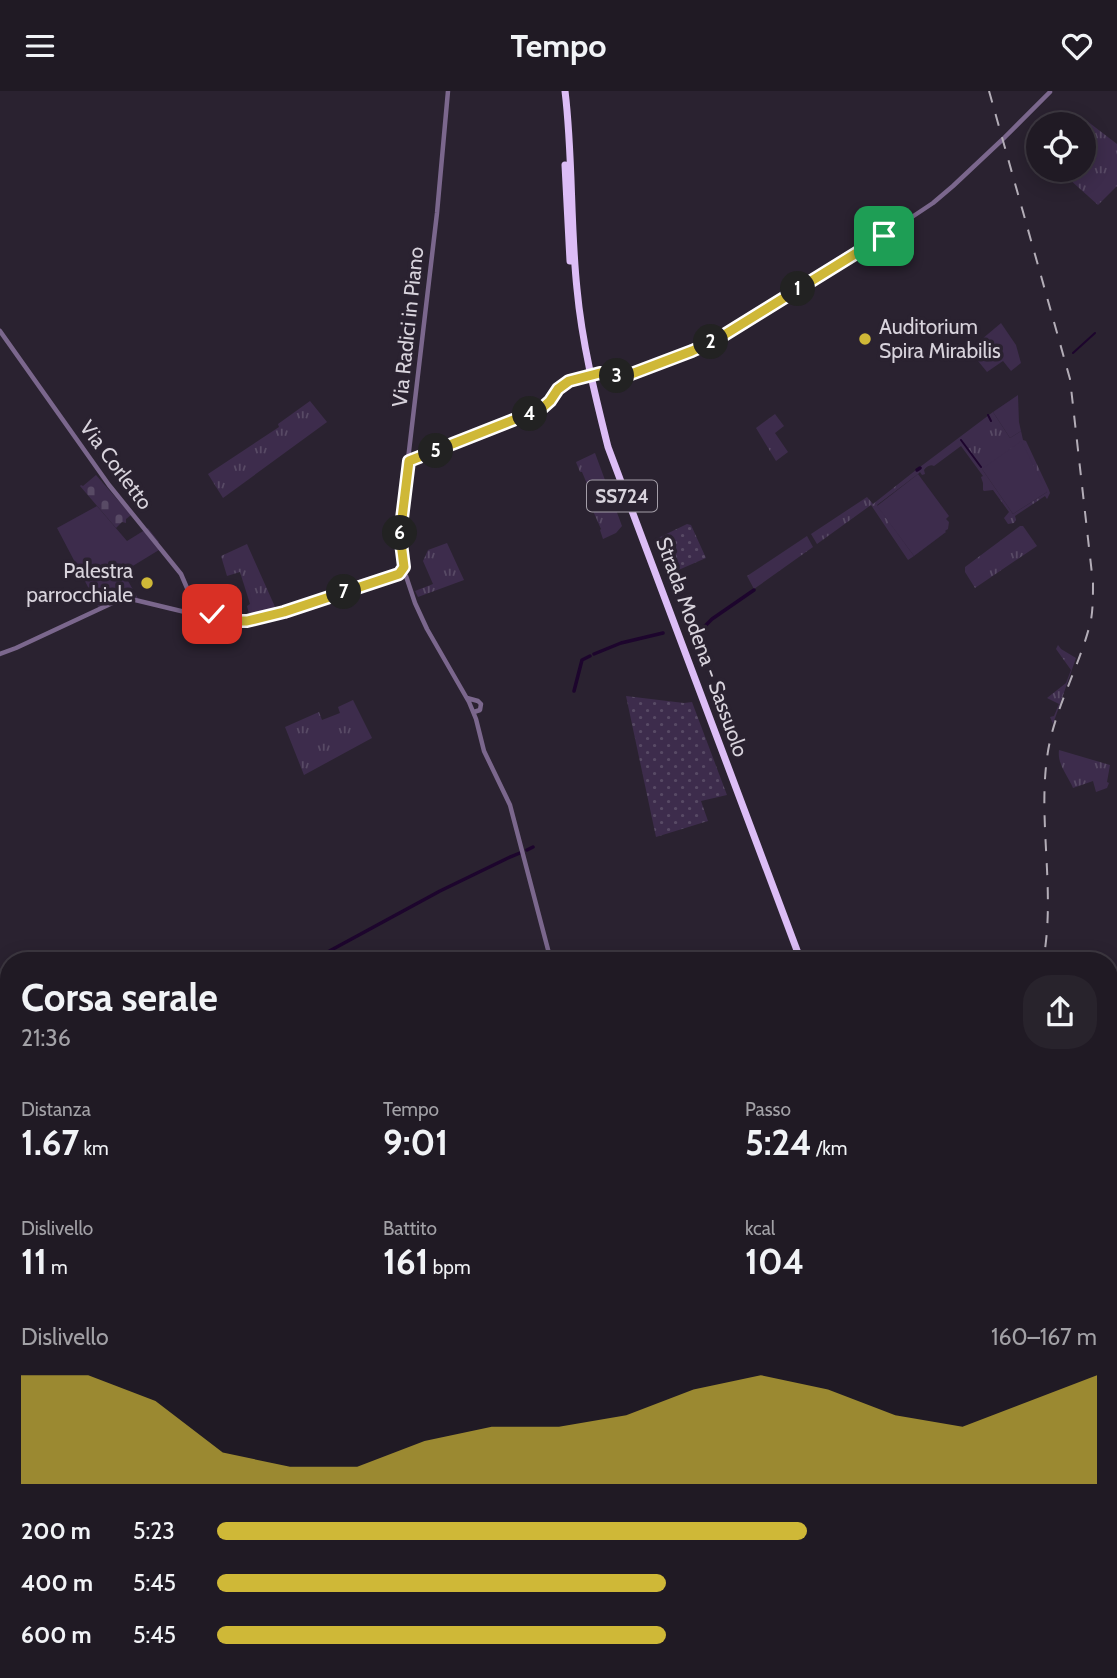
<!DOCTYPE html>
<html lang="it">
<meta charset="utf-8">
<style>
:root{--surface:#201a24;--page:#28232c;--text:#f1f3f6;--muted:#a2a1a6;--line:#3d3841;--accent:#cfb837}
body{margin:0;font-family:Cabin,sans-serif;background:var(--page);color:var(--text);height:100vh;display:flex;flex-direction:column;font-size:26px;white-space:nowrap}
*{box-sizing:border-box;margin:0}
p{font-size:23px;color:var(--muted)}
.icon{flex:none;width:38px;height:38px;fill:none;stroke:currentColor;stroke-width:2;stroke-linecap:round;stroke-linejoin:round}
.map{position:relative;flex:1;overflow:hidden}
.side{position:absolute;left:0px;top:861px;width:1118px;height:726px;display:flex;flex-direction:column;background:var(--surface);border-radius:28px 28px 0 0;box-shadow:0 4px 18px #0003,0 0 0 2px var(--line)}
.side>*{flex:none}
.buttons{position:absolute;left:1026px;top:21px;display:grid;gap:14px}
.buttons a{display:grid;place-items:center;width:70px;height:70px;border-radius:50%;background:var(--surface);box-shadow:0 4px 18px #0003,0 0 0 2px var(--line);font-size:35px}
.pin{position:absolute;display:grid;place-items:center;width:60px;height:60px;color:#fff;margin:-30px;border-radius:14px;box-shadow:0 4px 10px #0006}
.km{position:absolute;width:35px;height:35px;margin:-18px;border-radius:50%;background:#222;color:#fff;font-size:19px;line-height:35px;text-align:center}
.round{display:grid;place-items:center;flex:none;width:74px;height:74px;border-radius:28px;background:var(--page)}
.headline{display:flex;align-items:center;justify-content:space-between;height:119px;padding:0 21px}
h1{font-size:38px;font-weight:700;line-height:52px}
.figures{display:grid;grid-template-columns:repeat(3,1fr);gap:10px;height:119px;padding:7px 21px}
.figures div{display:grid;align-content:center}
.figures b{font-size:35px;font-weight:700}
.figures small{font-size:19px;font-weight:400}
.figures p{font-size:19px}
.chart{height:196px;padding:14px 21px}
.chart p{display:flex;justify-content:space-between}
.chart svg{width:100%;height:126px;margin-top:7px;fill:var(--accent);opacity:.7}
ul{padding:0 21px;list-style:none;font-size:23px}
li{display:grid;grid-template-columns:112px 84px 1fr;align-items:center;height:52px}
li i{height:18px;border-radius:9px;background:var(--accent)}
header{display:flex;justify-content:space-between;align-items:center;height:91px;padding:0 21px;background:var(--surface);font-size:32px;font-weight:700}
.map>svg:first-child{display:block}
</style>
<header><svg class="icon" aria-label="menu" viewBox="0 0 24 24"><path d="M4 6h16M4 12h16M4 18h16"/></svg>Tempo<svg class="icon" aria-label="heart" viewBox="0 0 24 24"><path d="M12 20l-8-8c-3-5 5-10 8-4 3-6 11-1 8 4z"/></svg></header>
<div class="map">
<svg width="1117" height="1587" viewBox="0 0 1117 1587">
<defs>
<pattern id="grass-dots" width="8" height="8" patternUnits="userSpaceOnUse" patternTransform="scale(1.75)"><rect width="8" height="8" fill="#3d2c4c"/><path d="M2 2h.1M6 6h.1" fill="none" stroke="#584a65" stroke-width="1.8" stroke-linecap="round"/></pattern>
<pattern id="cemetery-stones" width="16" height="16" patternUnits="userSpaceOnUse" patternTransform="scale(1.75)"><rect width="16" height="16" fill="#3d2c4c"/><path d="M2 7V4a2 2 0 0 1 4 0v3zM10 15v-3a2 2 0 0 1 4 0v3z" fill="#584a65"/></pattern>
<pattern id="park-tufts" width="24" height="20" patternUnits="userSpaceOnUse" patternTransform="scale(1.75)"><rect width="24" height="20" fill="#3d2c4c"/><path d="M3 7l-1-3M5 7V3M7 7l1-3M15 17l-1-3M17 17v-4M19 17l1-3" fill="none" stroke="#584a65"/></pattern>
</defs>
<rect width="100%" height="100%" fill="#2a2230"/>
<!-- grass -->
<path fill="url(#grass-dots)" d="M 687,433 L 691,434 L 706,467 L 667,484 L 654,449 Z
M 626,605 L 684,612 L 692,611 L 727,704 L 701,710 L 708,730 L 656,746 Z"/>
<!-- cemetery -->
<path fill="url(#cemetery-stones)" d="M 96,384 L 131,424 L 126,428 L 126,432 L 122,431 L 116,437 L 80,395 L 81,394 L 83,395 Z"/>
<!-- park -->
<path fill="url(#park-tufts)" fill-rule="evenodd" d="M 1087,30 L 1117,53 L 1117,95 L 1098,114 L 1059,79 L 1083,79 L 1083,34 Z
M 310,310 L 327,331 L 223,407 L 208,383 L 279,336 L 278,333 Z
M 993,321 L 1010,347 L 1021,340 L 1023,349 L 1026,350 L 1049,399 L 1050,402 L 1047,408 L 1045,405 L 1015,425 L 1016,429 L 1014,432 L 1008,433 L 1004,427 L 1009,421 L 993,399 L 984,400 L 983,399 L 983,392 L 981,386 L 983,385 L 961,355 L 934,375 C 930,373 926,376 924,379 L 925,383 L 922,384 L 920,381 L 918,383 L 877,414 L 914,465 L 908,469 L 871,414 L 817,453 L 811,443 L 867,406 L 873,413 L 916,379 L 919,380 L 920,376 ZM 982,378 L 1047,401 L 1013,423 Z
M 775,323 L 784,335 L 775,342 L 788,361 L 776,370 L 756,337 Z
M 595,362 L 622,435 L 616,442 L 603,448 L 600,439 L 601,438 L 593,420 L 597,421 L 600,417 L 600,410 L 596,404 L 593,407 L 582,381 L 580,381 L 576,371 Z
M 1020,435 L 1023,435 L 1037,455 L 975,497 L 965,481 L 965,476 Z
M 807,445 L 813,456 L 754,498 L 747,485 Z
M 447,452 L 464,489 L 418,506 L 415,500 L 433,493 L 423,470 L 428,459 Z
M 247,453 L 276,518 L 249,523 L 247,515 L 250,513 L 240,481 L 227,485 L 221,465 Z
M 1058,554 L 1061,558 L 1076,567 L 1053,633 L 1050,626 L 1054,625 L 1059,613 L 1047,607 L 1066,592 L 1071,579 L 1056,558 Z
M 353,609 L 372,647 L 304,684 L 285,636 L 319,621 L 322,629 L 340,622 L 338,616 Z
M 1059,659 L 1110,674 L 1107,691 L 1109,692 L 1107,697 L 1096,701 L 1093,690 L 1073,697 C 1068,685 1057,673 1059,659 Z"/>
<!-- garden -->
<path fill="#3d2c4c" d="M 1001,232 L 1016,254 L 1021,272 L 1011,280 L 1003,270 L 987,281 L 969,259 Z
M 1018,304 L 1019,331 L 1021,340 L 1010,347 L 993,321 Z
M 1021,350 L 1047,401 L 1013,423 L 982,378 Z
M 918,383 L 949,425 L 946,428 L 949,431 L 948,438 L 945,440 L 946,441 L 914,465 L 877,415 Z
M 97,415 L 127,450 L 148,437 L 159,451 L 157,452 L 159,459 L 123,481 L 140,511 L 121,507 L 99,517 L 57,437 Z"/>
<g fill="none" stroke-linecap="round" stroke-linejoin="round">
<!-- stream -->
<path stroke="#1d052d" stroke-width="2" d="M 1073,262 L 1095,242
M 988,324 L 991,330
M 961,349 L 981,376
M 1110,1228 L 1117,1230
M 1110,1356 L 1117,1364
M 0,1391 L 9,1389
M 1110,1435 L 1117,1423
M 1110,1444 L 1117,1453
M 0,1495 L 6,1505 L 9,1515
M 30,1578 L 34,1587
M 794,1578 L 796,1583"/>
<!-- canal -->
<path stroke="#1d052d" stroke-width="3.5" d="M 917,379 L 920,377
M 697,540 L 701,539 L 712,528 L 754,499
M 594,563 L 621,552 L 663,542
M 574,600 L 582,569 L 590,565
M 527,759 L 533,756
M 311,870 L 440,800 L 508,767 L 520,762
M 0,1204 L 9,1195"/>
<!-- tertiary -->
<path stroke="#7b678d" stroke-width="4.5" d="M 0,240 L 109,394 L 181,483 L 190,504 L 207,506 L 210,519
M 600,282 L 615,285 L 627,285 L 692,260 L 716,249 L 909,128 L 933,112 L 953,95 L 1003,48 L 1050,1
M 409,370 L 541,319 C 558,306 554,293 579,287
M 406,478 L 400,444 L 401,428 L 437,122 L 448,0
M 406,485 L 415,512 L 427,538 L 469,611 L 476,628 L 484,660 L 510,714 L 551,870
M 209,519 L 212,523 L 208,525 L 205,522 Z
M 212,524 L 234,530 L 247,530 L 284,521 L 401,483
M 0,563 L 16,557 L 121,508 L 131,508 L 185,521 L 205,523
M 467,607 L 478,610 L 481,613 L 480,619 L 474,621
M 0,1383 L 9,1381
M 544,1578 L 545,1587
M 789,1578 L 793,1587"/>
<!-- secondary -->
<path stroke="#ac8cc8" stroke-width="5" d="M 1110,968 L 1117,965"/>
<!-- trunk -->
<path stroke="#dcbdf6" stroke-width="7" d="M 565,0 C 573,65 570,132 577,198 C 582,252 595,304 608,356 L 801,870
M 565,74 L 570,170
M 1104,1578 L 1110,1587"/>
<!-- rail -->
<path stroke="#b3adb7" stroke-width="2" stroke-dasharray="12 12" stroke-linecap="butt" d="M 989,0 L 1070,288 L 1093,492 C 1093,505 1093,517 1091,529 C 1080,576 1053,619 1047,667 C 1038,733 1056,803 1043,870
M 849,1587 L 852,1578"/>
<!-- tertiary-bridge -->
<path stroke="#7b678d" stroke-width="4.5" d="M 579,287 L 600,282"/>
</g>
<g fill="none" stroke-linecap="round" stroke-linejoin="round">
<defs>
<path id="route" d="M 212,523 L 234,530 L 247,530 L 284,521 L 399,483 L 404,476 L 400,444 L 409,370 L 541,318 L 550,310 L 558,298 L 569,290 L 600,282 L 626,285 L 692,260 L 716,249 L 884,145"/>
</defs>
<!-- route casing -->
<use href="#route" stroke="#fff" stroke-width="14"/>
<!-- route -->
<use href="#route" stroke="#cfb837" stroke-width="9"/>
</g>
<!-- markers -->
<g fill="#cfb837" stroke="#2a2230" stroke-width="2.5">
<circle cx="865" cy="248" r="7"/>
<circle cx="147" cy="492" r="7"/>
</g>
<g text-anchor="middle" stroke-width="7" stroke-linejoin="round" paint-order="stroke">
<!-- shield labels -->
<rect fill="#2a2230" stroke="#a49ea8" stroke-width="2" x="587" y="389.5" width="70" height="31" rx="5"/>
<g font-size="19" font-weight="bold" fill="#d8d3dc">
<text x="622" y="412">SS724</text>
</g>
<!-- street labels -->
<g font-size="21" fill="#d8d3dc" stroke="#2a2230">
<text transform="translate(408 236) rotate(-84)" y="7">Via Radici in Piano</text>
<text transform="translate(116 374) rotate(53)" y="7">Via Corletto</text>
<text transform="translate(702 556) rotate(70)" y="7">Strada Modena - Sassuolo</text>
</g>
<!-- poi labels -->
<g font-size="21" fill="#d8d3dc" stroke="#2a2230" text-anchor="start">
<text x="879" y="243">Auditorium<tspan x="879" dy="24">Spira Mirabilis</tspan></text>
<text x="133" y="487" text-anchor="end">Palestra<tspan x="133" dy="24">parrocchiale</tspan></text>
</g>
</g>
</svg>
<div class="buttons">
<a><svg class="icon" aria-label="locate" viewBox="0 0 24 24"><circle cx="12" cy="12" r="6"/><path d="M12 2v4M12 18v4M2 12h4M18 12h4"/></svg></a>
</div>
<div class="pin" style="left:884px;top:145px;background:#1e9e55"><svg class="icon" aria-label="arrive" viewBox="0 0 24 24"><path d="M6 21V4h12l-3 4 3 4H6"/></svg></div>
<div class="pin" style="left:212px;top:523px;background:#d93025"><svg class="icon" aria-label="check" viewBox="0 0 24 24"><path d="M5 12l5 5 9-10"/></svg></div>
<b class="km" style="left:798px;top:198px">1</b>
<b class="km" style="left:711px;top:251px">2</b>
<b class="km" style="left:617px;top:285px">3</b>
<b class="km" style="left:530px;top:323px">4</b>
<b class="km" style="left:436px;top:360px">5</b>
<b class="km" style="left:400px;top:442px">6</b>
<b class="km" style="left:344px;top:501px">7</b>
<section class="side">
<div class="headline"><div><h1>Corsa serale</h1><p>21:36</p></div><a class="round"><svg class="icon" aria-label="share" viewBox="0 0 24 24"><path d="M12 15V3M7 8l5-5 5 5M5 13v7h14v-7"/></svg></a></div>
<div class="figures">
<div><p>Distanza</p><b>1.67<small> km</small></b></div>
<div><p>Tempo</p><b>9:01</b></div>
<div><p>Passo</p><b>5:24<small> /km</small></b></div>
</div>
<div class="figures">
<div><p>Dislivello</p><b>11<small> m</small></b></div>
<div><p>Battito</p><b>161<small> bpm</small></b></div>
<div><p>kcal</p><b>104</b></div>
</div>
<div class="chart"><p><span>Dislivello</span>160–167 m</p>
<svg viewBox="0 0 160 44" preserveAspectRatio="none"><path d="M0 44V6L10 6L20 15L30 33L40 38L50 38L60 29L70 24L80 24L90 20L100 11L110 6L120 11L130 20L140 24L150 15L160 6V44z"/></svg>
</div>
<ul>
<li><b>200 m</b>5:23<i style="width:67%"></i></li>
<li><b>400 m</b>5:45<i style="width:51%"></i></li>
<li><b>600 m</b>5:45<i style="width:51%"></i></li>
</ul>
</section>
</div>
